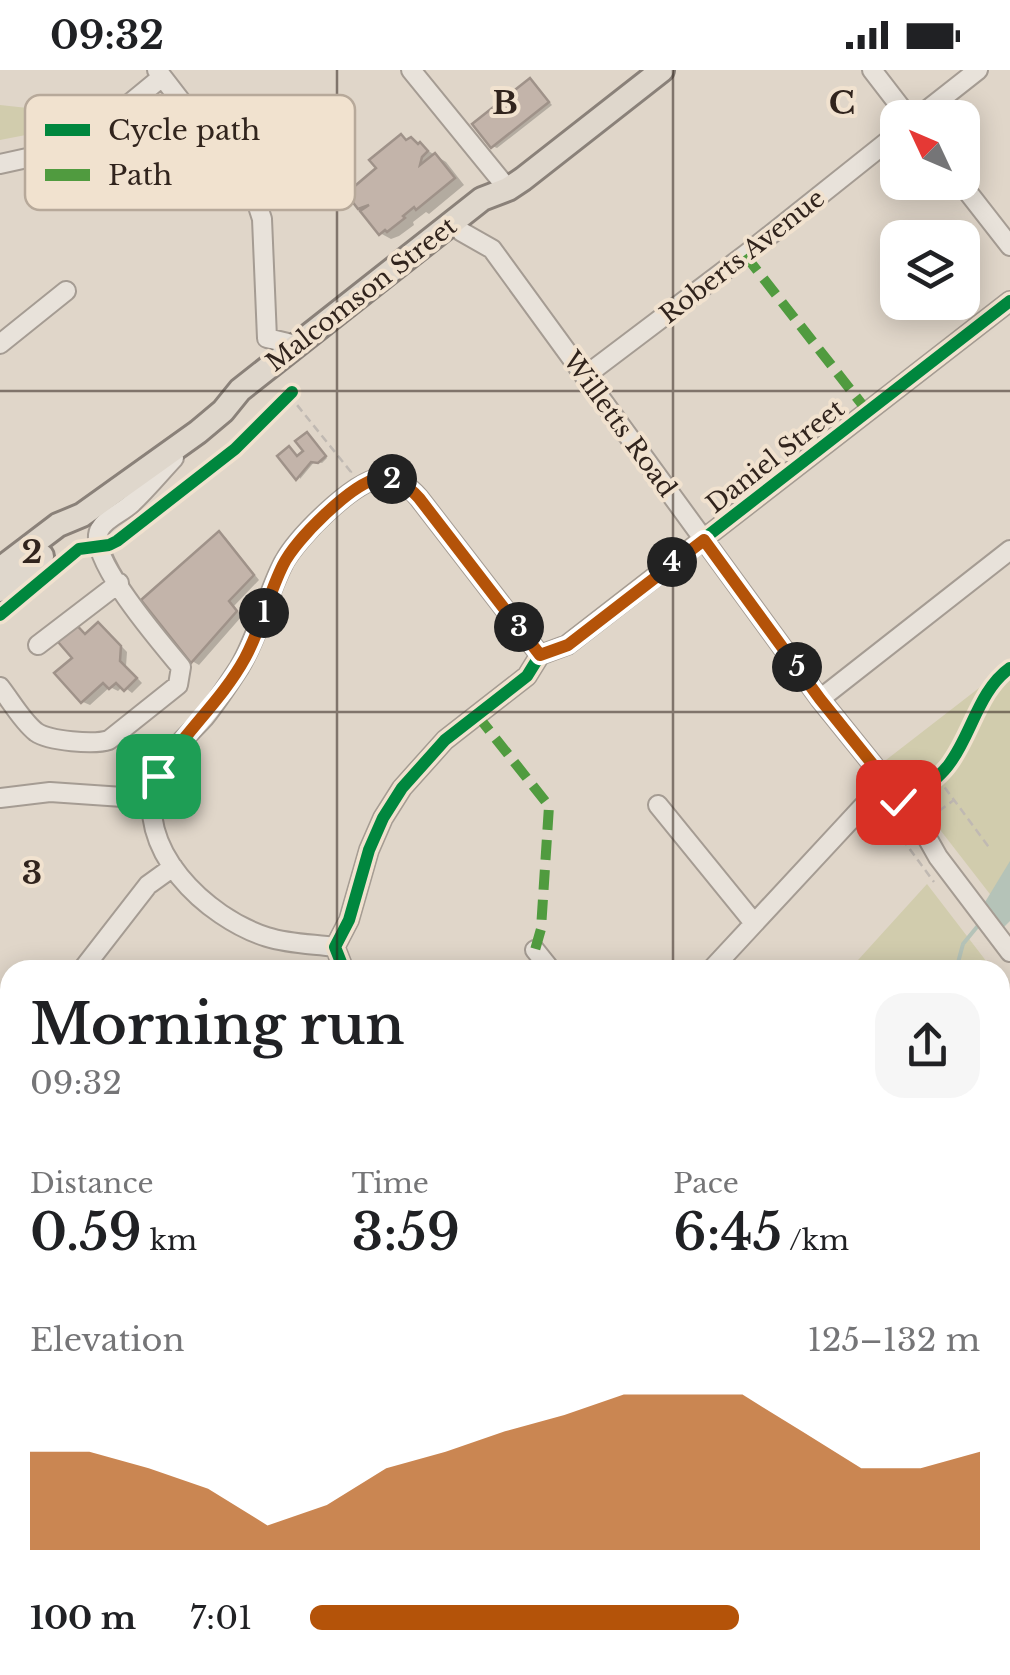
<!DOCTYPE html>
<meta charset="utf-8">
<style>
:root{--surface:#fff;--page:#f6f6f6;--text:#202124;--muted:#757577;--accent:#b45309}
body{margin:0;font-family:"Libre Baskerville",serif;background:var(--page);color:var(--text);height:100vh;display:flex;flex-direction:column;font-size:38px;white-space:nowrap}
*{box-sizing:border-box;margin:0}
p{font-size:32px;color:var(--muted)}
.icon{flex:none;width:55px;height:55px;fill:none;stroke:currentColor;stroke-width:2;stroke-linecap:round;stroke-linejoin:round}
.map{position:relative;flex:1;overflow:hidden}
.panel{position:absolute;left:0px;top:890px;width:1010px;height:715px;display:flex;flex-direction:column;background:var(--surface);border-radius:30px 30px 0 0;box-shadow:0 5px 25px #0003}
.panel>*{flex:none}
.needle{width:65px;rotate:314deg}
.tools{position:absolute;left:880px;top:30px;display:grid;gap:20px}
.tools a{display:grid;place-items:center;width:100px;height:100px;border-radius:20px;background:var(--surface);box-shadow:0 5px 25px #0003;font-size:50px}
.pin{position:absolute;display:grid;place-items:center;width:85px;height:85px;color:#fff;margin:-42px;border-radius:20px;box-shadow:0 5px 15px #0006}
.km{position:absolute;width:50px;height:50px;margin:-25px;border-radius:50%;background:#222;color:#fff;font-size:28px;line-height:50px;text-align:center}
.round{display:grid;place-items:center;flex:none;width:105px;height:105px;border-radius:30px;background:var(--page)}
.overview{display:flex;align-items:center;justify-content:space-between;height:170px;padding:0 30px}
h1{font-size:55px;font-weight:600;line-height:75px}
.metrics{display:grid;grid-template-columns:repeat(3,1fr);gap:15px;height:170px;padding:10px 30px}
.metrics div{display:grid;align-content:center}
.metrics b{font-size:50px;font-weight:600}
.metrics small{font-size:28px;font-weight:400}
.metrics p{font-size:28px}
.chart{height:280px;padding:20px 30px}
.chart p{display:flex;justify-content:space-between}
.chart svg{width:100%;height:180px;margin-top:10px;fill:var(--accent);opacity:.7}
ul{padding:0 30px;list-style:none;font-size:32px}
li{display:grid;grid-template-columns:160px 120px 1fr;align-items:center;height:75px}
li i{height:25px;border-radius:12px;background:var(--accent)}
.status{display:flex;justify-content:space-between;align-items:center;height:70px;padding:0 50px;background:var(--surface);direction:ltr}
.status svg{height:28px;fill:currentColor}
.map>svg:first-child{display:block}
</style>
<div class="status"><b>09:32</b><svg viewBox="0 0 49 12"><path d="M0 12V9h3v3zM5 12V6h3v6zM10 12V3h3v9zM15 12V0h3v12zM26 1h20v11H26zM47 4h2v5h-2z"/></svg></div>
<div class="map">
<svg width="1010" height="1605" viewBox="0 0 1010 1605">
<rect width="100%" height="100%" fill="#e0d6c9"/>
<!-- green -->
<path fill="#d1ccad" d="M 0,35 L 83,44 L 67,57 L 0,70 Z
M 1010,594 L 1010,850 L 886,690 Z
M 927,814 L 993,900 L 849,900 Z
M 1000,910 L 1010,922 L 1010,1394 L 1000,1408 Z
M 253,1595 L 624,1595 L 617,1605 L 240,1605 Z"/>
<!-- water -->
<path fill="#b5c3b8" d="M 1010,791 L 1010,851 L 1001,860 L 982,837 Z"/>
<!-- shadow -->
<path fill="#0003" d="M 531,11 L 552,35 L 497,78 L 492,76 Z
M 411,70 L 446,92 L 464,115 L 429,144 L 426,142 L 413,152 L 414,155 L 399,166 L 391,169 L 380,163 L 359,137 Z
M 310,366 L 327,388 L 322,393 L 315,391 L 300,409 L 298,388 L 306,381 Z
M 219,464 L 226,468 L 259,510 L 234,536 L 242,546 L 199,595 L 192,591 Z
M 71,552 L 87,565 L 99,555 L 105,559 L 127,582 L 126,596 L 142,613 L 132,623 L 123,616 L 118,621 L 110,617 L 90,635 L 83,632 L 58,603 L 75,588 Z"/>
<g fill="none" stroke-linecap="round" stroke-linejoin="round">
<!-- stream -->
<path stroke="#b5c3b8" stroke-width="4" d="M 956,900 L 963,874 L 981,852
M 1000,1006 L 1003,1012 L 1000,1043
M 1000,1081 L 1010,1116
M 1000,1227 L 1010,1209
M 568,1605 L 579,1595"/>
</g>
<!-- building -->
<path fill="#c3b4aa" stroke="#9f9289" stroke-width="2.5" d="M 530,8 L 549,32 L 491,78 L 472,54 Z
M 401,64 L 406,70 L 411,67 L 418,74 L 420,72 L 428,81 L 422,87 L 420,95 L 435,83 L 455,108 L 416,140 L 414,137 L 403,146 L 405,148 L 387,162 L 385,160 L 379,165 L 360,141 L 369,135 L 358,139 L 348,126 L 349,121 L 376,98 L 369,90 Z
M 307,362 L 326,386 L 318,393 L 311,392 L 296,410 L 277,386 L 289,376 L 297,386 L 303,381 L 295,371 Z
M 219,461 L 254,505 L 229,531 L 237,541 L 191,593 L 141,530 Z
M 71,549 L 85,564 L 98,552 L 121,576 L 120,591 L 137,608 L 124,621 L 116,613 L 109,619 L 103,613 L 81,633 L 54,603 L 72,588 L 52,565 Z
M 1010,1509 L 1010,1605 L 937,1605 L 945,1595 L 1000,1595 L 1000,1522 Z"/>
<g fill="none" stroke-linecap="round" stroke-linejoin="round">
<defs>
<path id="minor" d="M 157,0 L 255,127 L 262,149 L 267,268 L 296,275
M 411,0 L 508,119
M 872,0 L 909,48
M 917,48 L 978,0
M 0,94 L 68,79 L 89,67 L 162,7
M 960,112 L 1010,176
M 462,162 L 492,179 L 820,629 L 874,696 L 881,717 L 907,740 L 925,764 L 938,787 L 1010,882
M 0,274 L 66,221
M 585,306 L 745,185 L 898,63
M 38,575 L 119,513
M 0,617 C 11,631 22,651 36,662 C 49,671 94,675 109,670 L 178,615 L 181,597 C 163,575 84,485 100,459 C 106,448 121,443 131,434 C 146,420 160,403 174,388
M 820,629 L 1010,480
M 0,728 L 50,722 L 152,729
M 658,735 L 754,853
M 335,877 C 313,874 289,874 267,867 C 207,848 131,778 157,707 C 166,683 187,667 204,648 C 217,632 228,615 239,598 C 259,565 266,526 284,492 C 298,467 351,413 380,408 C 396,406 410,417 419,428 L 540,585
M 535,880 L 551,900
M 82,900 L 148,815 L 173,797
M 344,900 L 335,877 L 349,850 L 369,780 L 383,748 L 402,718 L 445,670 L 527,606 L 540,585 L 567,575 L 1010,231
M 711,900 L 881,717
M 0,998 L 10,999
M 0,1571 L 10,1582
M 24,1595 L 45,1605
M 91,1605 L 115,1595"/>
<path id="major" d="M 0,499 L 58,455 L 82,445 L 198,362 L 223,341 L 240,320 L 482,129 L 508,119 L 523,109 L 662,0
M 0,520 L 42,486"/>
</defs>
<!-- minor casing -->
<use href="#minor" stroke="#a59c93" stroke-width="22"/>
<!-- major casing -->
<use href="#major" stroke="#8a8179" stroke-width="28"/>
<!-- path -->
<path stroke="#c0b9b2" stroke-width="2.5" stroke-dasharray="8 5" stroke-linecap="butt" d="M 289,325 L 351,402 L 348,404
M 937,707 L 991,780
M 939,741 L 954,730
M 890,747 L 889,751 L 934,812"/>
<!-- minor -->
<use href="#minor" stroke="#e8e2da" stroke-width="18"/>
<!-- major -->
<use href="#major" stroke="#dfd7cc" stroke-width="22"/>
<!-- quiet -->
<path stroke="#509b3f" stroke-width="10" stroke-dasharray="20 10" stroke-linecap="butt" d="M 745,185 L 868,342
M 477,645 L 549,736 L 541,859 L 535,880"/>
<defs>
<path id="cycleway" d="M 0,545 L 79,479 L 109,475 L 117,471 L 235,379 L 292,322
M 908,731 C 922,719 940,708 950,693 C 972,663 979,620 1010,598
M 344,900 L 335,877 L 349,850 L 369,780 L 383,748 L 402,718 L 445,670 L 527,606 L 540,585 L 567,575 L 1010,231"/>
</defs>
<!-- cycleway casing -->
<use href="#cycleway" stroke="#f1e2cf" stroke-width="19"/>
<!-- cycleway -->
<use href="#cycleway" stroke="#00873e" stroke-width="12"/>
</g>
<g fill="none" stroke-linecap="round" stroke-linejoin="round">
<defs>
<path id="route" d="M 158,706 C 182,664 221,632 245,588 C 261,559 268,525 283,495 C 296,469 351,414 379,408 C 395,406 409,417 419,428 L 540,585 L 568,575 L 704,470 L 820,629 L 874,696 L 881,717 L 898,732"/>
</defs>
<!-- route casing -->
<use href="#route" stroke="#fff" stroke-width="20"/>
<!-- route -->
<use href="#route" stroke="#b45309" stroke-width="12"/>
</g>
<!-- grid -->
<path fill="none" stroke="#31241d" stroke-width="2.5" stroke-opacity="0.55" d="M 337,0 L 337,900M 673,0 L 673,900M 0,321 L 1010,321M 0,642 L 1010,642M 0,963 L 10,963M 1000,963 L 1010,963M 0,1284 L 10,1284M 1000,1284 L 1010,1284M 337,1595 L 337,1605M 673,1595 L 673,1605"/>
<g text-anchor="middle" stroke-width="8" stroke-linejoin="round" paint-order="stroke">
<!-- street labels -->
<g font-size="25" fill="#31241d" stroke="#f1e2cf">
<text transform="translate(742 186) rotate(-38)" y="9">Roberts Avenue</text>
<text transform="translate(361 224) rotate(-38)" y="9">Malcomson Street</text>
<text transform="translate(620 354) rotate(54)" y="9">Willetts Road</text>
<text transform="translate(775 386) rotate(-38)" y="9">Daniel Street</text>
</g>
</g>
<!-- legend -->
<rect x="25" y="25" width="330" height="115" rx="15" fill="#f1e2cf" stroke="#b7a99a" stroke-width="2.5"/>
<rect x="45" y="54" width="45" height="12" fill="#00873e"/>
<rect x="45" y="99" width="45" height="12" fill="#509b3f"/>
<g font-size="28" fill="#31241d">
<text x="108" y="70">Cycle path</text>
<text x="108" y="115">Path</text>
</g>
<g font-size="32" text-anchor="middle" font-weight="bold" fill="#31241d" stroke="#f1e2cf" stroke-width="8" stroke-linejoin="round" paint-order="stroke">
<text x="505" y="44">B</text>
<text x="842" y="44">C</text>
<text x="32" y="493">2</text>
<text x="32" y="814">3</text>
</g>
</svg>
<div class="tools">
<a><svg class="needle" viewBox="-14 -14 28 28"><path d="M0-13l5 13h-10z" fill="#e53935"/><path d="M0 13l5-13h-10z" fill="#757577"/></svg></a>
<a><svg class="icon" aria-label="layers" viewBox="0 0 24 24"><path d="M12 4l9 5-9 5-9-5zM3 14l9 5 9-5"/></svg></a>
</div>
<div class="pin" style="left:158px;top:706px;background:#1e9e55"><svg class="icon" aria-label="arrive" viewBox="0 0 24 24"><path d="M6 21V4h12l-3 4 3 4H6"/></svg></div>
<div class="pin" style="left:898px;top:732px;background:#d93025"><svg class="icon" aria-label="check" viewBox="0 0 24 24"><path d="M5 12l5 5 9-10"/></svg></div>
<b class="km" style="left:264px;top:543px">1</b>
<b class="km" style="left:392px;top:409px">2</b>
<b class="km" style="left:519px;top:557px">3</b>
<b class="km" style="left:672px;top:492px">4</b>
<b class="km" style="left:797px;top:597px">5</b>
<section class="panel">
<div class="overview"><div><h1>Morning run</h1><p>09:32</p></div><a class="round"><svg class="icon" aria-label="share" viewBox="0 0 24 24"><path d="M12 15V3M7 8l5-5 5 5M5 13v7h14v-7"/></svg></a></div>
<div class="metrics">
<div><p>Distance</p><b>0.59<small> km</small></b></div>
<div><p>Time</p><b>3:59</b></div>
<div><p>Pace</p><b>6:45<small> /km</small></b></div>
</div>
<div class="chart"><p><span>Elevation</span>125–132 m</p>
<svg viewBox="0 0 160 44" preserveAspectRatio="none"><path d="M0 44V20L10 20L20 24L30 29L40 38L50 33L60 24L70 20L80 15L90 11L100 6L110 6L120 6L130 15L140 24L150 24L160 20V44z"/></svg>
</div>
<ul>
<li><b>100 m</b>7:01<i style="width:64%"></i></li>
</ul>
</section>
</div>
